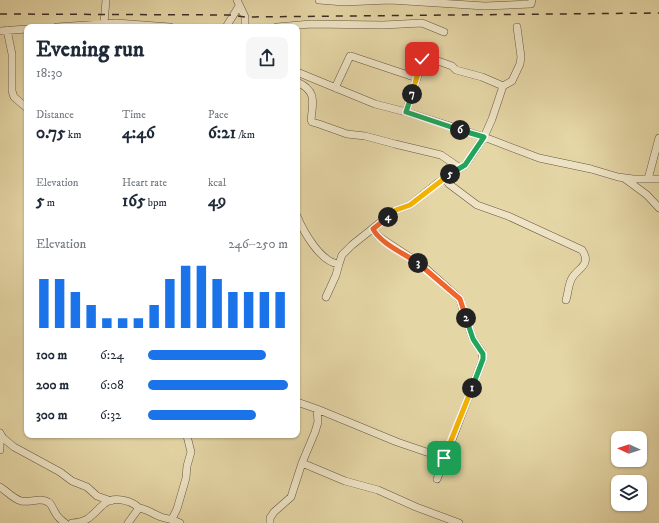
<!DOCTYPE html>
<meta charset="utf-8">
<style>
:root{--surface:#fff;--page:#f6f6f7;--text:#1f2937;--muted:#747a83;--accent:#1a73e8}
body{margin:0;font-family:"IM FELL DW Pica",serif;background:var(--page);color:var(--text);height:100vh;display:flex;flex-direction:column;font-size:15px;white-space:nowrap}
*{box-sizing:border-box;margin:0}
p{font-size:13px;color:var(--muted)}
.icon{flex:none;width:22px;height:22px;fill:none;stroke:currentColor;stroke-width:2;stroke-linecap:round;stroke-linejoin:round}
.map{position:relative;flex:1;overflow:hidden}
.details{position:absolute;left:24px;top:24px;width:276px;height:414px;display:flex;flex-direction:column;background:var(--surface);border-radius:8px;box-shadow:0 1px 3px #0004}
.details>*{flex:none}
.needle{width:26px;rotate:273deg}
.fabs{position:absolute;left:611px;top:431px;display:grid;gap:8px}
.fabs a{display:grid;place-items:center;width:36px;height:36px;border-radius:8px;background:var(--surface);box-shadow:0 1px 3px #0004;font-size:20px}
.pin{position:absolute;display:grid;place-items:center;width:34px;height:34px;color:#fff;margin:-17px;border-radius:8px;box-shadow:0 2px 6px #0006}
.km{position:absolute;width:20px;height:20px;margin:-10px;border-radius:50%;background:#222;color:#fff;font-size:11px;line-height:20px;text-align:center}
.round{display:grid;place-items:center;flex:none;width:42px;height:42px;border-radius:8px;background:var(--page)}
.overview{display:flex;align-items:center;justify-content:space-between;height:68px;padding:0 12px}
h1{font-size:22px;font-weight:700;line-height:30px}
.stats{display:grid;grid-template-columns:repeat(3,1fr);gap:6px;height:68px;padding:4px 12px}
.stats div{display:grid;align-content:center}
.stats b{font-size:17px;font-weight:700}
.stats small{font-size:11px;font-weight:400}
.stats p{font-size:11px}
.chart{height:112px;padding:8px 12px}
.chart p{display:flex;justify-content:space-between}
.chart svg{width:100%;height:72px;margin-top:4px;stroke:var(--accent);stroke-width:6}
ul{padding:0 12px;list-style:none;font-size:13px}
li{display:grid;grid-template-columns:64px 48px 1fr;align-items:center;height:30px}
li i{height:10px;border-radius:5px;background:var(--accent)}
.map>svg:first-child{display:block}
</style>
<div class="map">
<svg width="659" height="523" viewBox="0 0 659 523">
<rect width="100%" height="100%" fill="#e5d6a6"/>
<filter id="stains"><feTurbulence type="fractalNoise" baseFrequency=".005" numOctaves="4"/><feColorMatrix values="0 0 0 0 .2 0 0 0 0 .09 0 0 0 0 .02 0 0 0 .5 -.17"/></filter>
<radialGradient id="worn" r=".72"><stop offset=".6" stop-color="#630" stop-opacity="0"/><stop offset="1" stop-color="#630" stop-opacity=".3"/></radialGradient>
<g fill="none" stroke-linecap="round" stroke-linejoin="round">
<defs>
<path id="minor" d="M 237,0 L 245,17 L 245,27
M 319,0 L 344,2 L 390,0 L 485,6 L 531,4 L 532,0
M 104,23 L 106,0
M 57,27 L 116,23 L 170,27
M 226,27 L 239,6
M 277,27 L 311,24 L 383,25 L 422,23 L 444,32
M 7,30 L 12,54 L 12,91 L 14,97 L 27,108
M 0,31 L 27,29
M 297,72 L 375,104 L 406,112 L 484,137 L 539,158 L 591,169 L 618,177 L 633,179 L 659,179
M 297,82 C 317,91 313,102 311,120 L 312,122 L 319,124 L 347,134 L 365,136 L 395,144 L 441,155 L 460,168
M 335,88 L 350,56 L 351,56 L 417,78
M 406,112 L 424,56 L 452,66 L 456,70 L 482,77 L 503,86
M 445,178 L 449,184 L 477,205 L 508,216 L 582,250 C 593,266 575,269 571,280 C 568,287 568,294 566,300
M 624,178 L 647,195 L 659,208
M 648,179 L 659,138
M 297,216 C 303,231 321,263 339,264 L 342,255 L 352,245 L 396,210 L 410,205 L 439,182 L 465,165 L 470,158 L 484,137 L 492,119 L 503,86 L 512,81 L 520,64 L 521,57 L 517,27
M 373,229 L 378,236 L 423,266 L 460,299 L 463,310 L 473,339 L 482,352 L 483,359 L 437,479
M 326,297 L 336,275 L 339,264
M 297,402 L 317,409 L 397,442 L 444,458
M 0,433 L 3,438 L 14,447 L 60,472 L 72,481 L 87,487 L 97,496 L 111,501
M 0,437 L 0,450
M 302,463 L 345,481 L 378,490 L 416,507 L 459,523
M 0,487 C 7,491 12,498 21,501 C 30,503 40,497 48,502 C 52,504 52,508 55,512 C 57,517 61,520 65,523
M 172,519 L 177,509 L 186,478 L 187,466 L 191,452 L 187,436
M 72,523 C 90,522 92,514 104,504 C 113,496 131,500 139,508
M 128,523 L 139,508 C 147,509 153,514 161,517 C 167,519 173,519 180,523
M 270,523 L 270,518 L 274,512 L 291,497 L 302,463 L 315,432 L 318,422 L 317,409"/>
</defs>
<!-- minor casing -->
<use href="#minor" stroke="#665645" stroke-width="8"/>
<!-- minor -->
<use href="#minor" stroke="#eee4c5" stroke-width="7"/>
<!-- rail -->
<path stroke="#3b2c25" stroke-width="1.5" stroke-dasharray="7 7" stroke-linecap="butt" d="M 0,14 L 232,15 L 245,17 L 659,13"/>
</g>
<g fill="none" stroke-linecap="round" stroke-linejoin="round">
<defs>
<path id="split-1" d="M 444,458 L 472,388"/>
<path id="split-2" d="M 466,318 L 473,339 L 483,354 L 483,359 L 472,388"/>
<path id="split-3" d="M 418,263 L 460,299 L 466,318"/>
<path id="split-4" d="M 388,217 L 373,229 C 380,243 405,254 418,263"/>
<path id="split-5" d="M 388,217 L 396,210 L 410,205 L 450,174"/>
<path id="split-6" d="M 450,174 L 465,165 L 484,137 L 460,130"/>
<path id="split-7" d="M 412,94 L 406,112 L 460,130"/>
<path id="split-8" d="M 412,94 L 422,59"/>
</defs>
<!-- split-1 casing -->
<use href="#split-1" stroke="#fff" stroke-width="8"/>
<!-- split-2 casing -->
<use href="#split-2" stroke="#fff" stroke-width="8"/>
<!-- split-3 casing -->
<use href="#split-3" stroke="#fff" stroke-width="8"/>
<!-- split-4 casing -->
<use href="#split-4" stroke="#fff" stroke-width="8"/>
<!-- split-5 casing -->
<use href="#split-5" stroke="#fff" stroke-width="8"/>
<!-- split-6 casing -->
<use href="#split-6" stroke="#fff" stroke-width="8"/>
<!-- split-7 casing -->
<use href="#split-7" stroke="#fff" stroke-width="8"/>
<!-- split-8 casing -->
<use href="#split-8" stroke="#fff" stroke-width="8"/>
<!-- split-1 -->
<use href="#split-1" stroke="#f5b400" stroke-width="5"/>
<!-- split-2 -->
<use href="#split-2" stroke="#22a559" stroke-width="5"/>
<!-- split-3 -->
<use href="#split-3" stroke="#f0652b" stroke-width="5"/>
<!-- split-4 -->
<use href="#split-4" stroke="#f0652b" stroke-width="5"/>
<!-- split-5 -->
<use href="#split-5" stroke="#f5b400" stroke-width="5"/>
<!-- split-6 -->
<use href="#split-6" stroke="#22a559" stroke-width="5"/>
<!-- split-7 -->
<use href="#split-7" stroke="#22a559" stroke-width="5"/>
<!-- split-8 -->
<use href="#split-8" stroke="#f5b400" stroke-width="5"/>
</g>
<rect width="100%" height="100%" filter="url(#stains)"/>
<rect width="100%" height="100%" fill="url(#worn)"/>
</svg>
<div class="fabs">
<a><svg class="needle" viewBox="-14 -14 28 28"><path d="M0-13l5 13h-10z" fill="#e53935"/><path d="M0 13l5-13h-10z" fill="#747a83"/></svg></a>
<a><svg class="icon" aria-label="layers" viewBox="0 0 24 24"><path d="M12 4l9 5-9 5-9-5zM3 14l9 5 9-5"/></svg></a>
</div>
<div class="pin" style="left:444px;top:458px;background:#1e9e55"><svg class="icon" aria-label="arrive" viewBox="0 0 24 24"><path d="M6 21V4h12l-3 4 3 4H6"/></svg></div>
<div class="pin" style="left:422px;top:59px;background:#d93025"><svg class="icon" aria-label="check" viewBox="0 0 24 24"><path d="M5 12l5 5 9-10"/></svg></div>
<b class="km" style="left:472px;top:388px">1</b>
<b class="km" style="left:466px;top:318px">2</b>
<b class="km" style="left:418px;top:263px">3</b>
<b class="km" style="left:388px;top:217px">4</b>
<b class="km" style="left:450px;top:174px">5</b>
<b class="km" style="left:460px;top:130px">6</b>
<b class="km" style="left:412px;top:94px">7</b>
<section class="details">
<div class="overview"><div><h1>Evening run</h1><p>18:30</p></div><a class="round"><svg class="icon" aria-label="share" viewBox="0 0 24 24"><path d="M12 15V3M7 8l5-5 5 5M5 13v7h14v-7"/></svg></a></div>
<div class="stats">
<div><p>Distance</p><b>0.75<small> km</small></b></div>
<div><p>Time</p><b>4:46</b></div>
<div><p>Pace</p><b>6:21<small> /km</small></b></div>
</div>
<div class="stats">
<div><p>Elevation</p><b>5<small> m</small></b></div>
<div><p>Heart rate</p><b>165<small> bpm</small></b></div>
<div><p>kcal</p><b>49</b></div>
</div>
<div class="chart"><p><span>Elevation</span>246–250 m</p>
<svg viewBox="0 0 160 44" preserveAspectRatio="none"><path d="M5 44V14M15 44V14M25 44V22M35 44V30M45 44V38M55 44V38M65 44V38M75 44V30M85 44V14M95 44V6M105 44V6M115 44V14M125 44V22M135 44V22M145 44V22M155 44V22"/></svg>
</div>
<ul>
<li><b>100 m</b>6:24<i style="width:84%"></i></li>
<li><b>200 m</b>6:08<i style="width:100%"></i></li>
<li><b>300 m</b>6:32<i style="width:77%"></i></li>
</ul>
</section>
</div>
